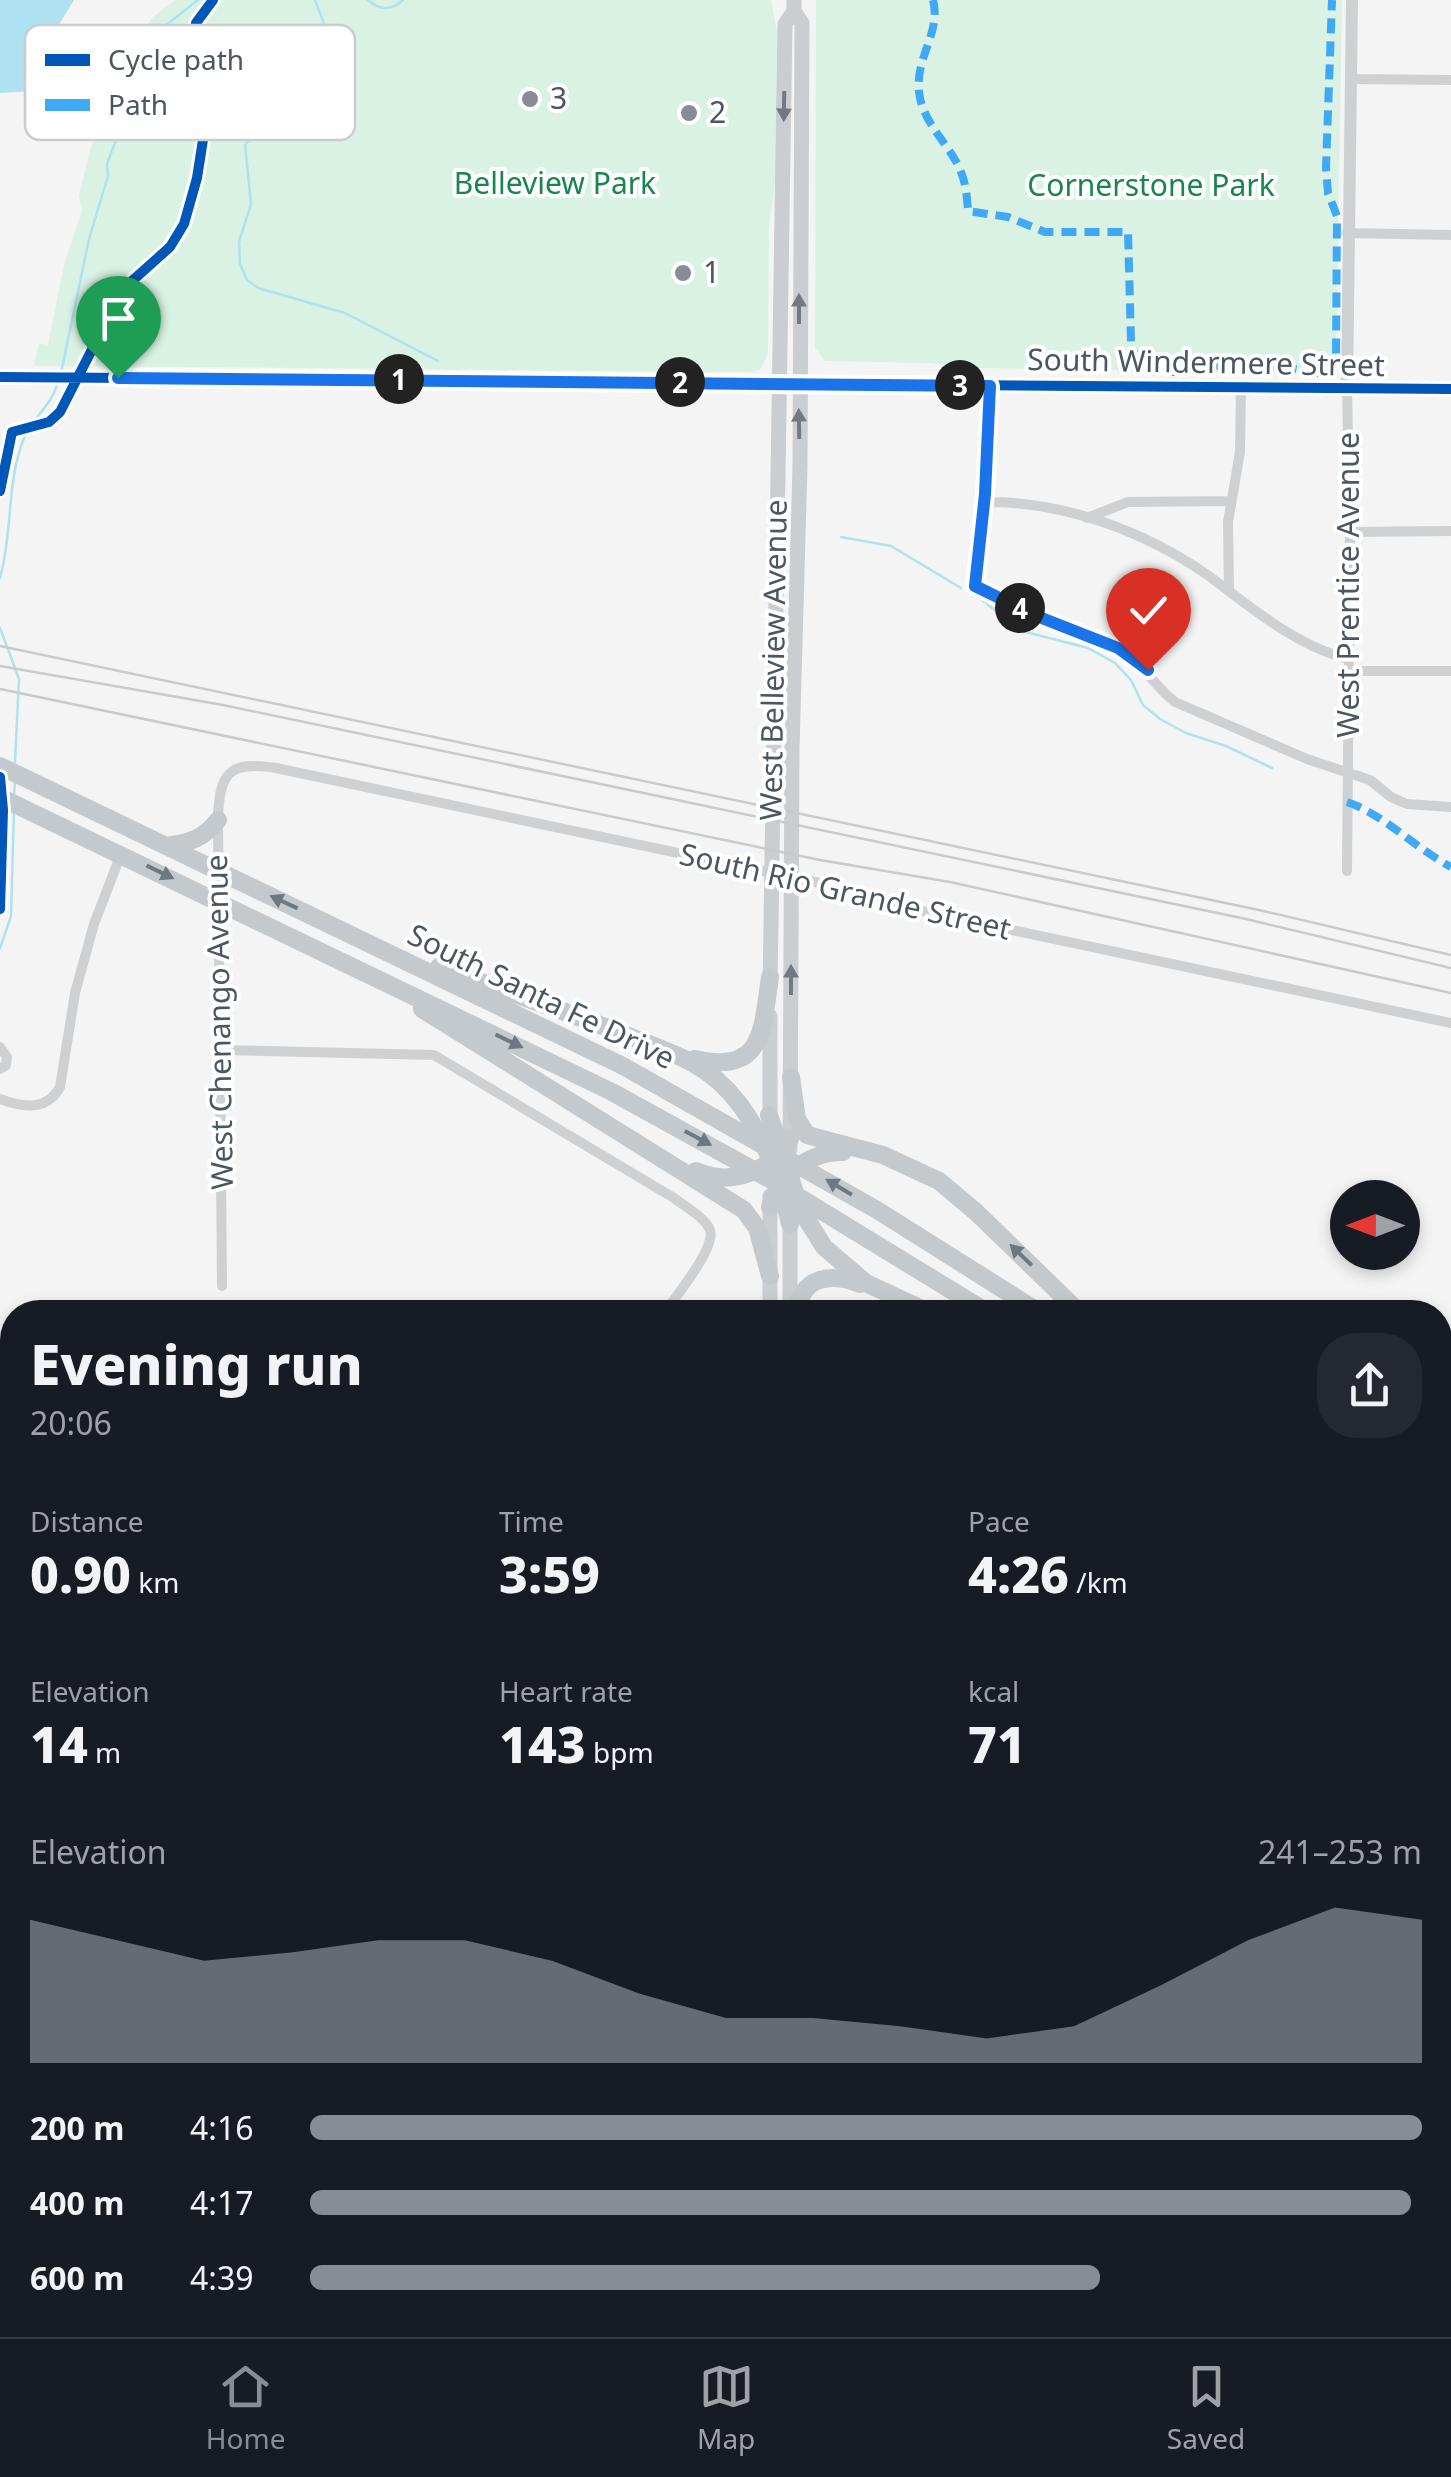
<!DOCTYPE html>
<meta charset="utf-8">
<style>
:root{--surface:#171b24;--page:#242831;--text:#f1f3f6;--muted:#9ea1a6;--line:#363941;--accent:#868d94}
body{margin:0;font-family:"Noto Sans",sans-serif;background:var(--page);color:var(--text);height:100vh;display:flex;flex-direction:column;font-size:38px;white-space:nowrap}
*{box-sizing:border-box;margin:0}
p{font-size:32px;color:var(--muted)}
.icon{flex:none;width:55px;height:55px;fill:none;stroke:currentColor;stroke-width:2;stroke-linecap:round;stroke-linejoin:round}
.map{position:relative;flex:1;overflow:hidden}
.side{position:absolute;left:0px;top:1300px;width:1452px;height:1038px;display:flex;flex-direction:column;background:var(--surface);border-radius:40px 40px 0 0;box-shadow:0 5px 15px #0003}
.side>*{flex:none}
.needle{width:65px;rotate:270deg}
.tools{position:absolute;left:1330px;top:1180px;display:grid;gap:20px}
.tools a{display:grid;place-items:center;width:90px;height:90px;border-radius:50%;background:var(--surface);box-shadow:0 5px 15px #0003;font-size:50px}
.pin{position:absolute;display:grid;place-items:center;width:85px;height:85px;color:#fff;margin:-102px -42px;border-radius:50% 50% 50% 0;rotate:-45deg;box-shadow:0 0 10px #0007}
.pin .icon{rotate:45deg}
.km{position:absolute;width:50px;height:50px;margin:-25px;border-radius:50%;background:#222;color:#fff;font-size:28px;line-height:50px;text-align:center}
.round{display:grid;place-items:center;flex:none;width:105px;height:105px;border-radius:40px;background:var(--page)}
.head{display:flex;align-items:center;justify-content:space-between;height:170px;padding:0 30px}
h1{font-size:55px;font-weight:800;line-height:75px}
.metrics{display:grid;grid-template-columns:repeat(3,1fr);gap:15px;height:170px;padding:10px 30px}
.metrics div{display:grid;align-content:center}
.metrics b{font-size:50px;font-weight:800}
.metrics small{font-size:28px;font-weight:400}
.metrics p{font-size:28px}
.chart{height:280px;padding:20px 30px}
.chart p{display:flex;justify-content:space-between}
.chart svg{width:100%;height:180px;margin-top:10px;fill:var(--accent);opacity:.7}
ul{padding:0 30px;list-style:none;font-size:32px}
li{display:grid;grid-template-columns:160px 120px 1fr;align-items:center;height:75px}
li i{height:25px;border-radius:12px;background:var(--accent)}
.menu{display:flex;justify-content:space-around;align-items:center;height:140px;border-top:2px solid var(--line);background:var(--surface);font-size:28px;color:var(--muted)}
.menu a{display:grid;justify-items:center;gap:5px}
.menu .active{color:var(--accent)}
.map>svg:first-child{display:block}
</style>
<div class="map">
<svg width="1451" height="2337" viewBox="0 0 1451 2337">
<rect width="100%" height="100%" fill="#f4f4f4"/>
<!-- commercial -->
<path fill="#e8e7e3" d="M 0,2072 L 12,2072 L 12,2297 L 0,2296 Z
M 531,2325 L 766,2325 L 766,2337 L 531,2337 Z"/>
<!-- green -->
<path fill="#d9f2e3" d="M 175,0 L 771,0 L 777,33 L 776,173 L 769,228 L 768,353 L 761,369 L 753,372 C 513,371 274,367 34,366 L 39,343 L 48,345 L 64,265 L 82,211 L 79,196 L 91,147 L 115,89 L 114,75 L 121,71 L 129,45 L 138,39 L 152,18 Z
M 816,0 L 1342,0 L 1336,356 L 1332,369 L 1320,373 L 978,368 L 927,363 L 824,361 L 815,347 Z
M 1451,1908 L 1451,2047 L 1440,2060 L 1440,1913 Z"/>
<!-- water -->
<path fill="#aee2f0" d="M 0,0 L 74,0 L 52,36 L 41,86 L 36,91 L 0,93 Z"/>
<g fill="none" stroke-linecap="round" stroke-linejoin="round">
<!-- stream -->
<path stroke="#aee2f0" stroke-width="2.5" d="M 315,0 L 331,42 L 331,53 L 287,88 L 266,121 L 245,145 L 251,204 L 239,242 L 240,264 L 247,280 L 258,288 L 345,313 L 438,361
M 368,0 C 379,10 391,11 403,0
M 61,373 L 89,239 L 108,176 L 107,164 L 157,32 L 198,0
M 841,537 L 891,546 L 961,588
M 0,578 C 13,533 6,483 24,438 C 32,418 51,406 57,385
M 982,600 L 1022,631 L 1088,648 L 1115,663 L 1131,680 L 1143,705 L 1160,719 L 1186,733 L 1226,746 L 1272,768
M 0,628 L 19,679 L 15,762
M 14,797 L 15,780
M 0,948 L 11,916 L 14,810"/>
<!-- minor -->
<path stroke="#ced0d2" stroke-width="10" d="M 1351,79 L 1451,80
M 1347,233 L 1451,235
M 990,386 L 985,494 L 975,586 C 996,596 1017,609 1039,617 C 1065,627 1095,633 1119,648 C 1143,663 1154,686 1175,702 L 1307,759 L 1370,780 L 1391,797 L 1407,804 L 1451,807
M 984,502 C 1063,501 1145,531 1209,576 C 1251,607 1297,647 1349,659
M 1087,518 L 1128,502 L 1231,501
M 1350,532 L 1451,531
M 1229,591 L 1228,522 L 1240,452 L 1241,387
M 1349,671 L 1451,671
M 1347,871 L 1350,532 L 1347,389
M 0,1047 L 7,1057 L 6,1065 L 0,1069
M 222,1050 L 434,1055 L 674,1198 C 684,1206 705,1217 710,1230 C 716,1248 676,1296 665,1312
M 0,1099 C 23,1108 47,1111 60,1087 L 75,993 L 94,924 L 121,854
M 222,1286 L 218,820 C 219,774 228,760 276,768 L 848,889 L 927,912 L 1451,1023
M 1440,1870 L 1451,1866
M 1440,2133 L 1451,2132
M 1440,2194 L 1451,2177
M 1440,2219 L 1451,2221
M 1440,2239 L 1451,2242
M 0,2306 L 12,2308
M 1440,2316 L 1451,2326
M 143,2325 L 214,2335
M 990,2325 L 995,2337
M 1009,2325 L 1015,2337
M 1349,2325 L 1351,2337
M 32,2337 L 33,2325
M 1375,2337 L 1383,2325"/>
<!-- tertiary -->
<path stroke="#ced0d2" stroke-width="12" d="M 0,377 L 1451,389
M 1347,389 L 1352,0
M 1440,1473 L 1451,1484"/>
<!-- primary -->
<path stroke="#caced1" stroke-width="15" d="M 770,988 L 785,24 L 794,11 L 794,0
M 770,1123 L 770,1016
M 790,1149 L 792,749 L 800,466 L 802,23 L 794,11
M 770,1312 L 770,1196
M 790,1312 L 790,1212
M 788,2325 L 788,2337
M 777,2337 L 777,2325
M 799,2337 L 799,2325"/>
<!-- trunk -->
<path stroke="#c4c9cd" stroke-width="18" d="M 0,766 L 623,1066 L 877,1210 L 1039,1312
M 0,797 L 612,1092 L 766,1177 L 987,1312
M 167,846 C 191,842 203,839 218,820
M 439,967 C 505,991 571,1013 636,1039 C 664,1050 695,1060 718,1081 C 757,1115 779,1174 790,1224
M 422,1009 L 744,1210 L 757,1228 L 770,1276
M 695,1059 C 764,1075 762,1030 770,977
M 791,1077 L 797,1119 L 807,1135 L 883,1155 L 939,1181 L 976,1212 L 1079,1312
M 769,1115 L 801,1210 L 824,1247 L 866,1283 L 928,1312
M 696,1171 C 732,1187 771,1171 790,1139
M 770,1207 C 782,1174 808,1152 843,1152
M 797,1312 C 801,1277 830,1272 860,1284
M 1440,1599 L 1451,1607
M 1440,1634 L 1451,1642"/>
<!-- tram -->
<path stroke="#c9cacc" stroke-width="2.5" d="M 0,666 L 223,705 L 1246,919 L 1451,968"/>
<!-- rail -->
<path stroke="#c9cacc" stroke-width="2.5" d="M 0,646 L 1259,910 L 1451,955
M 0,689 L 820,860 L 950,882 L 1451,993"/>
<!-- quiet -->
<path stroke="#3fa9f5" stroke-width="8" stroke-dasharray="15 8" stroke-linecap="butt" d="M 933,0 C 942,34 912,60 920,98 C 926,127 951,146 961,172 C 966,184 967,198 968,211 L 1008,217 L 1045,232 L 1128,232 L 1131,342 L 1134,352 L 1150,372 L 1178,372 L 1207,366 L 1286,367 L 1311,373 L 1329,373 L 1332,369 L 1336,356 L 1337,216 L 1328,193 L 1326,167 L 1332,0
M 1347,802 C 1383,814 1415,848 1451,867
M 1440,1870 L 1451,1866
M 1440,2133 L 1451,2132
M 1349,2325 L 1351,2337
M 1375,2337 L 1383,2325"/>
<defs>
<path id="cycleway" d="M 0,377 L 1451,389
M 0,491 L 12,432 L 49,422 L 60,412 L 123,289 L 170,247 L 184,224 L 197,178 L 212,82 L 196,23 L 213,0
M 0,777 L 3,810 L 0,909"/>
</defs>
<!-- cycleway casing -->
<use href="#cycleway" stroke="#fff" stroke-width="16"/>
<!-- cycleway -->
<use href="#cycleway" stroke="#0057b8" stroke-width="10"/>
</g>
<!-- one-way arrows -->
<defs><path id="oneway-solid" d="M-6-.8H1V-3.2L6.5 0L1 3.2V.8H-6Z" transform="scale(2.5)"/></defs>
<g fill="#707a83">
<use href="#oneway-solid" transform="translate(784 106) rotate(91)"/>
<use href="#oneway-solid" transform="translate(799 309) rotate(-90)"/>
<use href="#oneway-solid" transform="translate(799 424) rotate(-91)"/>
<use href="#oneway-solid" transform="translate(791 980) rotate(-90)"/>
</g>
<g fill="#6f7881">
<use href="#oneway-solid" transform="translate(160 872) rotate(26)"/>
<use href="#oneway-solid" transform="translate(284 902) rotate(-155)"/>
<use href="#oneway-solid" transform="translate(509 1041) rotate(26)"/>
<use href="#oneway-solid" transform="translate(698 1138) rotate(28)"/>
<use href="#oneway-solid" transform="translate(839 1187) rotate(-149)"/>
<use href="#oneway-solid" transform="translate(1021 1255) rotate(-136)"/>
</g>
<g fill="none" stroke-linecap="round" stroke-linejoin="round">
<defs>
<path id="route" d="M 118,378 L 990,386 L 985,494 L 975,586 L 1034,615 L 1118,648 L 1148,670"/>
</defs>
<!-- route casing -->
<use href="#route" stroke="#fff" stroke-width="20"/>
<!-- route -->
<use href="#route" stroke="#1a73e8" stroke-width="12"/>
</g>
<!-- markers -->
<g fill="#868d94" stroke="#fff" stroke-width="4">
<circle cx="530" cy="99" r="10"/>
<circle cx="689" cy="113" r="10"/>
<circle cx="683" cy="273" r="10"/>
</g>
<g text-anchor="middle" stroke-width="8" stroke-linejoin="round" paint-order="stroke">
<!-- poi labels -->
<g font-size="30" fill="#4a5661" stroke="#fff" text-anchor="start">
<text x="550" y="109">3</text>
<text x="709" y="123">2</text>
<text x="703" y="283">1</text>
</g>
<!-- park labels -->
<g font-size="30" fill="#17864f" stroke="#fff">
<text x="555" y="194">Belleview Park</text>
<text x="1151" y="196">Cornerstone Park</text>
</g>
<!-- street labels -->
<g font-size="30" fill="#4a5661" stroke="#fff">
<text transform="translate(1206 363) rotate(1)" y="10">South Windermere Street</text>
<text transform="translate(1349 585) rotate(-90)" y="10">West Prentice Avenue</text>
<text transform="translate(774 660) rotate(-89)" y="10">West Belleview Avenue</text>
<text transform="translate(845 892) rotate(13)" y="10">South Rio Grande Street</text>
<text transform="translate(541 997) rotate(26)" y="10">South Santa Fe Drive</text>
<text transform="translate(220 1022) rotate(-91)" y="10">West Chenango Avenue</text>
</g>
</g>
<!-- legend -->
<rect x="25" y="25" width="330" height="115" rx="15" fill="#fff" stroke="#c9ccd0" stroke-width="2.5"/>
<rect x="45" y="54" width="45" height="12" fill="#0057b8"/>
<rect x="45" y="99" width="45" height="12" fill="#3fa9f5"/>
<g font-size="28" fill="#4a5661">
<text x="108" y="70">Cycle path</text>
<text x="108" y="115">Path</text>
</g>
</svg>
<div class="tools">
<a><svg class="needle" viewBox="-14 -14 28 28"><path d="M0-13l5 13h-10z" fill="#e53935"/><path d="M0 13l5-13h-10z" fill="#9ea1a6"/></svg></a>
</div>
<div class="pin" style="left:118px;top:378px;background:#1e9e55"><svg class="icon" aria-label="arrive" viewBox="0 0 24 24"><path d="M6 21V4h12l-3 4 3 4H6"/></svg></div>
<div class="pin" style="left:1148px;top:670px;background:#d93025"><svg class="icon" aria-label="check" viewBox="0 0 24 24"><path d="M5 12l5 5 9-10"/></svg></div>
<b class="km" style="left:399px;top:379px">1</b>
<b class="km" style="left:680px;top:382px">2</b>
<b class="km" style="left:960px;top:385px">3</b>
<b class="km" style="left:1020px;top:608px">4</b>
<section class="side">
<div class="head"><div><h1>Evening run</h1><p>20:06</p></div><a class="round"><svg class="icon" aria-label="share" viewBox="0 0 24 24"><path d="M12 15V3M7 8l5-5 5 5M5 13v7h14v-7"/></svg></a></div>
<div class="metrics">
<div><p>Distance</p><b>0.90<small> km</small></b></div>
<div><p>Time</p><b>3:59</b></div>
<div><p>Pace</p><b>4:26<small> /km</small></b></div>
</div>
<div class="metrics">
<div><p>Elevation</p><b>14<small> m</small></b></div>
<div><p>Heart rate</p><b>143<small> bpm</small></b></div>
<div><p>kcal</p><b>71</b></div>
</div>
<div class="chart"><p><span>Elevation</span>241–253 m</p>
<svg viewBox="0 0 160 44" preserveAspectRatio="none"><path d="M0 44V9L10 14L20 19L30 17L40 14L50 14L60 19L70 27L80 33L90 33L100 35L110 38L120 35L130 25L140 14L150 6L160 9V44z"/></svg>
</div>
<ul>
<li><b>200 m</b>4:16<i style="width:100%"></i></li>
<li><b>400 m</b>4:17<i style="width:99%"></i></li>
<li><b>600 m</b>4:39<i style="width:71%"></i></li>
</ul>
</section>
</div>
<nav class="menu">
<a class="active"><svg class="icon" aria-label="home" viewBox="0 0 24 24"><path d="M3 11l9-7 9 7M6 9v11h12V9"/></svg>Home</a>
<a><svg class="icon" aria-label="map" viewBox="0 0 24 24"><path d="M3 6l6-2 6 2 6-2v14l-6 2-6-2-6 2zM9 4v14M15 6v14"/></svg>Map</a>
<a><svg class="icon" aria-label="saved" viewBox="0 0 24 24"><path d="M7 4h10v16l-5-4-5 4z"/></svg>Saved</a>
</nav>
